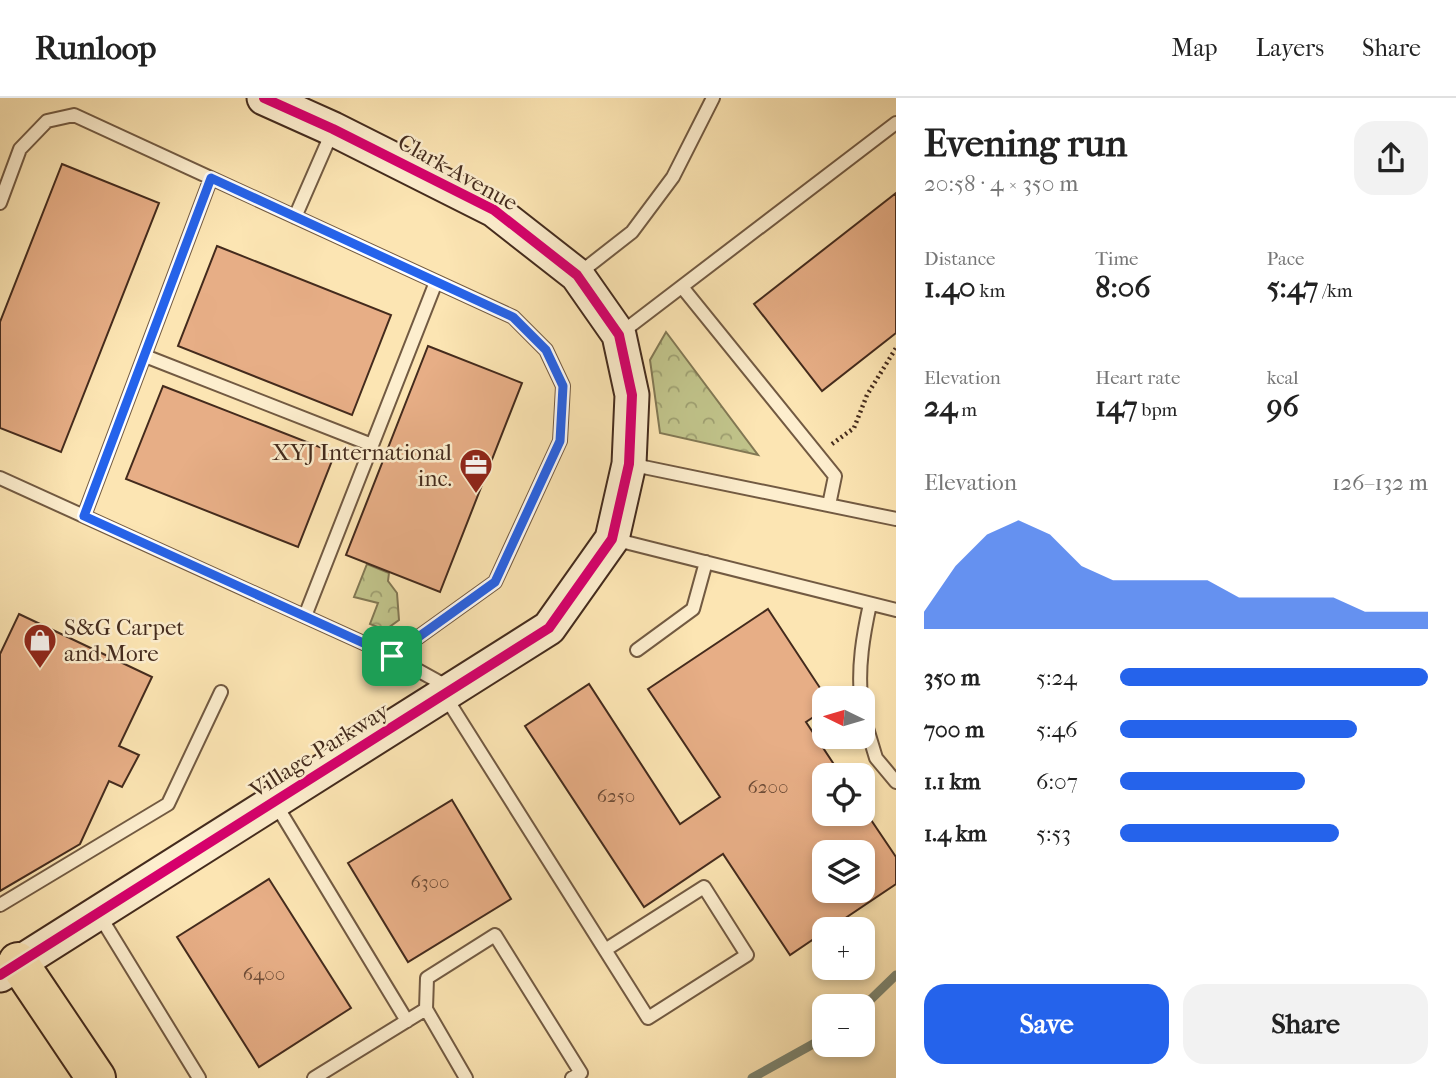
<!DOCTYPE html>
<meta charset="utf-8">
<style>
:root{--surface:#fff;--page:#f2f2f2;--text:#222;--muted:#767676;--line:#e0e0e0;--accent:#2563eb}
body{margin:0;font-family:"IM FELL French Canon",serif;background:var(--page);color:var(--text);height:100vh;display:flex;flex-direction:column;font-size:26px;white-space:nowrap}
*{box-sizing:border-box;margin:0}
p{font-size:23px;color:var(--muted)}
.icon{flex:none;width:38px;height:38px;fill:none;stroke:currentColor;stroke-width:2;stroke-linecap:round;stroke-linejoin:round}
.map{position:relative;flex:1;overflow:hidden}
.side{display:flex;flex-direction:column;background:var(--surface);width:560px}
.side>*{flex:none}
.needle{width:46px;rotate:275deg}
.fabs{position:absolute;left:812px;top:588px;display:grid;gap:14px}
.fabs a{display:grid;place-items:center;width:63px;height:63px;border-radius:14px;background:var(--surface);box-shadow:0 4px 10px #0003;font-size:35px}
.pin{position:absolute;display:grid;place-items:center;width:60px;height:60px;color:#fff;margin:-30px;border-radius:14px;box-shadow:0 4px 10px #0006}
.round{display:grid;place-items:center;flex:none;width:74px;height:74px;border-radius:21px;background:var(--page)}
.overview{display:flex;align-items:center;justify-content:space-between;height:119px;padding:0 28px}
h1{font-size:38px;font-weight:800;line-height:52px}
.figures{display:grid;grid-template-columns:repeat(3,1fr);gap:10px;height:119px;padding:7px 28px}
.figures div{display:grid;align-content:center}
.figures b{font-size:30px;font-weight:800}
.figures small{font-size:19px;font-weight:400}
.figures p{font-size:19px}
.chart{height:196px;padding:14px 28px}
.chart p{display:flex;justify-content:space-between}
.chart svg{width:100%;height:126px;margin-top:7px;fill:var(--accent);opacity:.7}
.button{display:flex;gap:14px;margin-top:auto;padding:14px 28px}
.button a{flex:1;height:80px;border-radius:21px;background:var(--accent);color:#fff;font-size:28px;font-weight:800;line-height:80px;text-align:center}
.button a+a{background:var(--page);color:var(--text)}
ul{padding:0 28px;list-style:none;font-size:23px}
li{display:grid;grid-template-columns:112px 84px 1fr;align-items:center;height:52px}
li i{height:18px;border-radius:9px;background:var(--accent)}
header{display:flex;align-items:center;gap:42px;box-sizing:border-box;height:98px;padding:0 35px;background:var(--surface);border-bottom:2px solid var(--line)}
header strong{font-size:33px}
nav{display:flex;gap:38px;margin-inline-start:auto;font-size:24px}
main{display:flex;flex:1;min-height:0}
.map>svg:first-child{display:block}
</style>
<header>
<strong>Runloop</strong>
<nav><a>Map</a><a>Layers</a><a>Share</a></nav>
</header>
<main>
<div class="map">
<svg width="896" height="980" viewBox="0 0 896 980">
<defs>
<pattern id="park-crowns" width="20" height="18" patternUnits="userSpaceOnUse" patternTransform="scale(1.75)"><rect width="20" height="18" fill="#c1c48b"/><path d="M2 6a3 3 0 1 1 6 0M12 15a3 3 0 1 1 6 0" fill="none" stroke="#9e9f71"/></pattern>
</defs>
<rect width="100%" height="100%" fill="#fce5b3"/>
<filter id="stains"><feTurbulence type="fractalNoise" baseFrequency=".00286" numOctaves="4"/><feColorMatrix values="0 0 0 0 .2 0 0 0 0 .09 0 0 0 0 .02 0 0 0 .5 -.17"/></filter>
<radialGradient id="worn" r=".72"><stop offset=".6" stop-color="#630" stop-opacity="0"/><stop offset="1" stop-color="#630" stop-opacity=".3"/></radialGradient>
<!-- park -->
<path fill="url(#park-crowns)" stroke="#827854" stroke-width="2" d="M 666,234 L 758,357 L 660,335 L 650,262 Z
M 367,466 L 389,475 L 388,483 L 397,495 L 399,522 L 385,532 L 370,526 L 378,505 L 354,499 Z"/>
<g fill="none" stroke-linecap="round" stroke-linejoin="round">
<!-- stream -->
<path stroke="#7b8470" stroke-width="9" d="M 863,909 L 896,877
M 752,980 L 824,940"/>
</g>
<!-- building -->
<path fill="#e7ae86" stroke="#442b1d" stroke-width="2" fill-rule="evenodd" d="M 62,66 L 159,105 L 61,354 L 0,330 L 0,224 Z
M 896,95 L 896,235 L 822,293 L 754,206 Z
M 217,148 L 391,217 L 352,317 L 178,248 Z
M 428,248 L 522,285 L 440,494 L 346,457 Z
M 163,288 L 335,355 L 298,449 L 126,381 Z
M 768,511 L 824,596 L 824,612 L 806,624 L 841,677 L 824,677 L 824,716 L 863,716 L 863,710 L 896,759 L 896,786 L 829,831 L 824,831 L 824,834 L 790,857 L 723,756 L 644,809 L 525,628 L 589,586 L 680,726 L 720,699 L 648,591 ZM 824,754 L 863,754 L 863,793 L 824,793 Z
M 19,516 L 152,579 L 119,648 L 139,657 L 122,689 L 109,683 L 80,746 L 0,793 L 0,556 Z
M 452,702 L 511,801 L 408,864 L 348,765 Z
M 269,781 L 351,910 L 259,969 L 177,839 Z"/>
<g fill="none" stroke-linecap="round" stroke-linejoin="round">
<defs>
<path id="lane" d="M 0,105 L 20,51 L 47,23 L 74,17 L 513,219 L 546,252 L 563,288 L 560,343 L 495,484 L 392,558
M 295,119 L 333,32
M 577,177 L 632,134 L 673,79 L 713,0
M 682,189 L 835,378 L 829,407
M 621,235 L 896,25
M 145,258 L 372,347
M 629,366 L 896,421
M 0,380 L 392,558 L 450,590
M 84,418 L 211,80
M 613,441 L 896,512
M 305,518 L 436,184
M 637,552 L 693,511 L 706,464
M 445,598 L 648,920 L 747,857 L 704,789 L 605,852
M 861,600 C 858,568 863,538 870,506
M 863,617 L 876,660 L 896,684
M 275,705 L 407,923
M 0,807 L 168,706 L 221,594
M 98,815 L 199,980
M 314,980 L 426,911
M 466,980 L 426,911 L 427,880 L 495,837 L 581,975 L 572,980"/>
<path id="secondary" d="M 0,877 L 549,530 L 612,441 L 629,366 L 632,297 L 619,237 L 577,177 L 494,112 L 333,31 L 264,0"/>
<path id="highway" d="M 18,864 L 96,980"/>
</defs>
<!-- lane casing -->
<use href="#lane" stroke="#725a42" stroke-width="16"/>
<!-- secondary casing -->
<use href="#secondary" stroke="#442b1d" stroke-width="37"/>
<!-- highway casing -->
<use href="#highway" stroke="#442b1d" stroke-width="42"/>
<!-- path -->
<path stroke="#442b1d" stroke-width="4.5" stroke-dasharray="2 3.5" stroke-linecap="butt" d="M 832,346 L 854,330 L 867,297 L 896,250"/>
<!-- lane -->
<use href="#lane" stroke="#fdeece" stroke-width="12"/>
<!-- secondary -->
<use href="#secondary" stroke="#fdeece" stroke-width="33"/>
<!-- highway -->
<use href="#highway" stroke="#fce5b3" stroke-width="38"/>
<defs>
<path id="cycleway" d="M 0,877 L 549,530 L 612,441 L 629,366 L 632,297 L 619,237 L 577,177 L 494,112 L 333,31 L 264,0"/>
</defs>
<!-- cycleway casing -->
<use href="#cycleway" stroke="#fdeece" stroke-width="15"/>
<!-- cycleway -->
<use href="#cycleway" stroke="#d6006c" stroke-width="10"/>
</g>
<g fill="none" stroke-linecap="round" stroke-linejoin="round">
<defs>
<path id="route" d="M 211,80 L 513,219 L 546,252 L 563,288 L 560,343 L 495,484 L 392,558 L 84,418 Z"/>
</defs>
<!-- route casing -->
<use href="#route" stroke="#fff" stroke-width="14"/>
<!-- route -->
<use href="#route" stroke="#2563eb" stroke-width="9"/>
</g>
<!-- icons -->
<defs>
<symbol id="office-pin" viewBox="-11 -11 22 30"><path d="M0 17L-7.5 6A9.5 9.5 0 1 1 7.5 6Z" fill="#8f2418" stroke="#fdeece"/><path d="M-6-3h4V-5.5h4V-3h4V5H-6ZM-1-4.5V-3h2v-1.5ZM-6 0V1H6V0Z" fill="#fff"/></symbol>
<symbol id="shop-pin" viewBox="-11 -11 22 30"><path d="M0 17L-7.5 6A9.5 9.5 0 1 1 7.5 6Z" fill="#8f2418" stroke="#fdeece"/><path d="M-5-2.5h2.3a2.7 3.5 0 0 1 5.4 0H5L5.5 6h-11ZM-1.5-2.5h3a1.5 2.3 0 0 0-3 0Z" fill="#fff"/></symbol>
</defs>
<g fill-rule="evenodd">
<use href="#office-pin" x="457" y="348" width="38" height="52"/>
<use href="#shop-pin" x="21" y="523" width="38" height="52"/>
</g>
<g text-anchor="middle" stroke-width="5" stroke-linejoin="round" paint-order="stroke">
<!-- number labels -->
<g font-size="19" fill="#6d4c37">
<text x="768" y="695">6200</text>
<text x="616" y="704">6250</text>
<text x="430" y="790">6300</text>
<text x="264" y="882">6400</text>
</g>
<!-- street labels -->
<g font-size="23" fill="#442b1d" stroke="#fdeece">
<text transform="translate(458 74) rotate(29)" y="8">Clark Avenue</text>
<text transform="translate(319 652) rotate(-32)" y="8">Village Parkway</text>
</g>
<!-- poi labels -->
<g font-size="23" fill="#442b1d" stroke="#fdeece" text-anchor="end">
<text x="452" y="362">XYJ International<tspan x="452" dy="26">inc.</tspan></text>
<text x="64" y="537" text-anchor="start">S&amp;G Carpet<tspan x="64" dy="26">and More</tspan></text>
</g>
</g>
<rect width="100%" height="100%" filter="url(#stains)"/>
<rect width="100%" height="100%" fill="url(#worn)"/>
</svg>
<div class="fabs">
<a><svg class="needle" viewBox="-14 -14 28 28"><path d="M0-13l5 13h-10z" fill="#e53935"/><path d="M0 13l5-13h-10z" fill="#767676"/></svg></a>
<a><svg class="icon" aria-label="locate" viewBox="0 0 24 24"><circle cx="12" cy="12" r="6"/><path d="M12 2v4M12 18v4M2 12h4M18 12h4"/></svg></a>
<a><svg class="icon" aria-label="layers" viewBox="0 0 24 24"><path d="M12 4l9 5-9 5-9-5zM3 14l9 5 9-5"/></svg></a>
<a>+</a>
<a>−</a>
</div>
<div class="pin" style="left:392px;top:558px;background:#1e9e55"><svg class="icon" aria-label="arrive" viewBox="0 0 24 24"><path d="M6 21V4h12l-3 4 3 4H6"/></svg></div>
</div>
<section class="side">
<div class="overview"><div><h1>Evening run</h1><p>20:58 · 4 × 350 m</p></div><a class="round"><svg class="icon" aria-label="share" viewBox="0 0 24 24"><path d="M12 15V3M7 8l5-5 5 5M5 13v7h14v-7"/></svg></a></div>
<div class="figures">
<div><p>Distance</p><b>1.40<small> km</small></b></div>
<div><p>Time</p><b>8:06</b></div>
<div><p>Pace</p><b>5:47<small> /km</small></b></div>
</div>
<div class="figures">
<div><p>Elevation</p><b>24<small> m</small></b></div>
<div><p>Heart rate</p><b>147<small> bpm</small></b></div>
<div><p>kcal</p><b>96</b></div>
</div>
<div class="chart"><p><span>Elevation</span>126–132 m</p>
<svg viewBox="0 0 160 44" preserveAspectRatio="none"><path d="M0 44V38L10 22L20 11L30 6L40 11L50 22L60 27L70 27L80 27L90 27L100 33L110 33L120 33L130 33L140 38L150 38L160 38V44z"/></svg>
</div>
<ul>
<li><b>350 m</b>5:24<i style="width:100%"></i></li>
<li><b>700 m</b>5:46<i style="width:77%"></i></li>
<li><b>1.1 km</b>6:07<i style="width:60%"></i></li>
<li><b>1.4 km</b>5:53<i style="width:71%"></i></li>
</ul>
<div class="button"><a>Save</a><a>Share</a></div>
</section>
</main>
